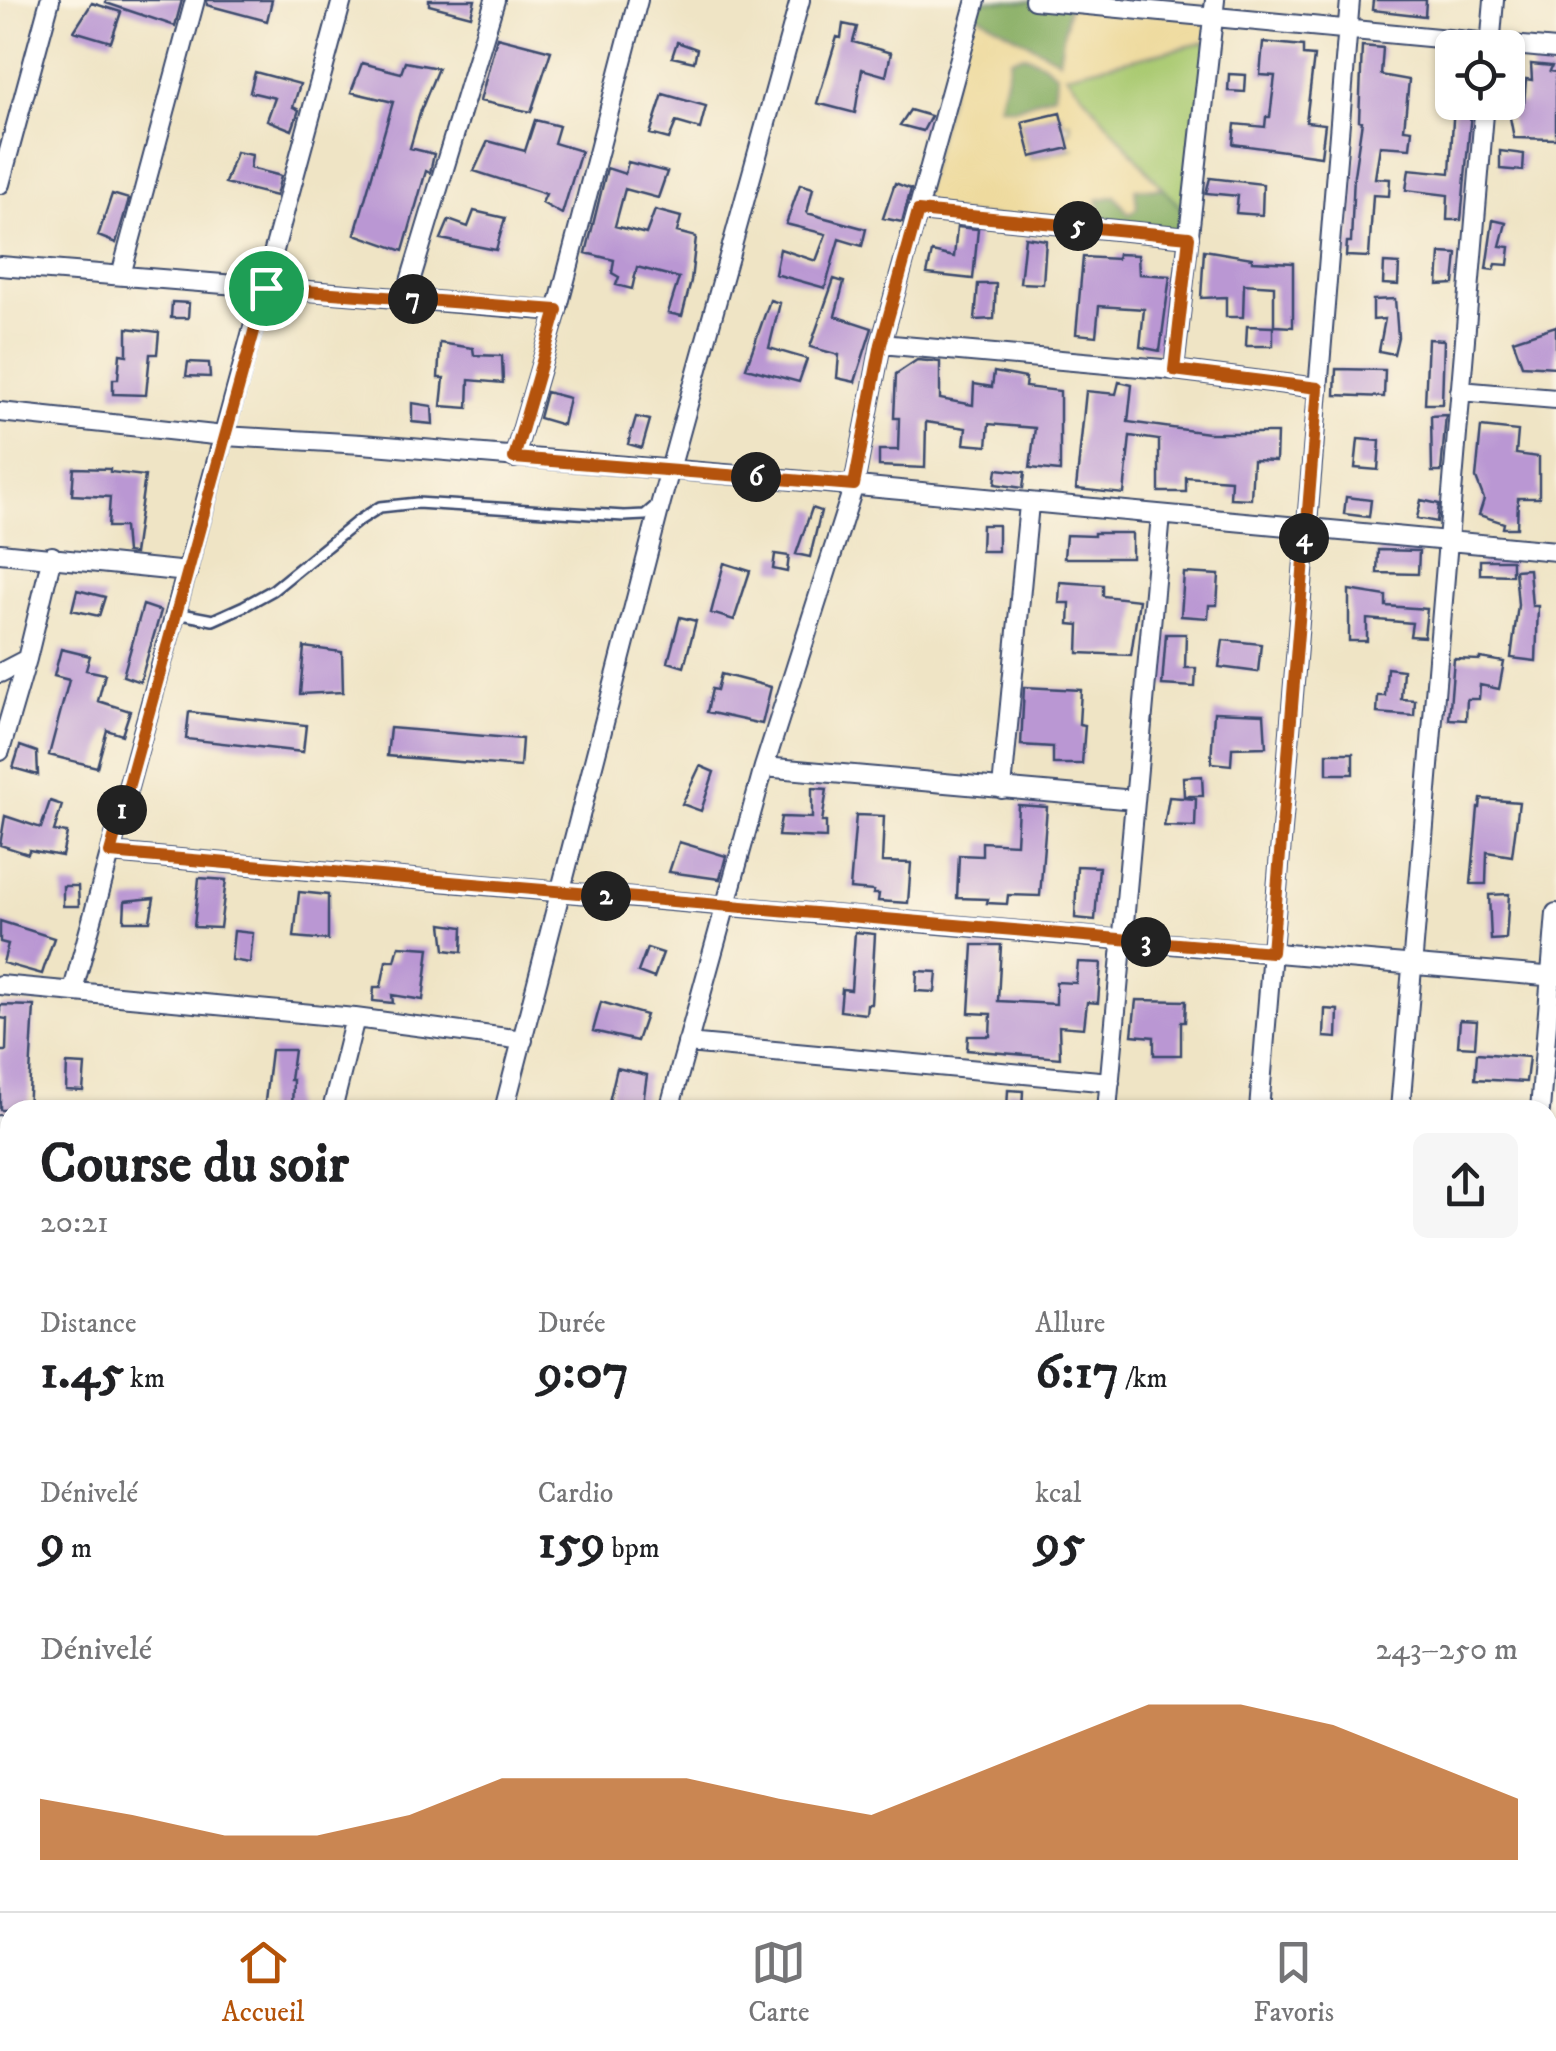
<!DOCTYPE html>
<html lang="fr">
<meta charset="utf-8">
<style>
:root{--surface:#fff;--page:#f6f6f6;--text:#202124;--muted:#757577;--line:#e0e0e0;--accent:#b45309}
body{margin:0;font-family:"IM FELL DW Pica",serif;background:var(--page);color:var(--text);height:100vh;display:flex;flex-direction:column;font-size:38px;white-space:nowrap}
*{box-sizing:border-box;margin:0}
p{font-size:32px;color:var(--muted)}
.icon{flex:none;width:55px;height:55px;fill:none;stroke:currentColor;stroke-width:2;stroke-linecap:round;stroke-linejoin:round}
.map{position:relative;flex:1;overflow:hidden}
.side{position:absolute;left:0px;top:1100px;width:1558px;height:812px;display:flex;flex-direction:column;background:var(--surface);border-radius:30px 30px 0 0;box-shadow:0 2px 8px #0004}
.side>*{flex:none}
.buttons{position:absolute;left:1435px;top:30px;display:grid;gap:20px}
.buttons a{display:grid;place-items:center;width:90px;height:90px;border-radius:15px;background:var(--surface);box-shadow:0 2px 8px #0004;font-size:50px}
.pin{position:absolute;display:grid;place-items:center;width:85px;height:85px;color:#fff;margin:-42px;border:5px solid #fff;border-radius:50%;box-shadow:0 2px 10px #0007}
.km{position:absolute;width:50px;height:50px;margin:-25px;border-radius:50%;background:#222;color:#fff;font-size:28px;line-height:50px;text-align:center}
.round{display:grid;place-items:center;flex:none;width:105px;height:105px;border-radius:15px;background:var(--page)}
.summary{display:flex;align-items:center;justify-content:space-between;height:170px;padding:0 40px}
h1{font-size:55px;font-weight:800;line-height:75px}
.metrics{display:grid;grid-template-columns:repeat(3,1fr);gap:15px;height:170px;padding:10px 40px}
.metrics div{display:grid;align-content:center}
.metrics b{font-size:50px;font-weight:800}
.metrics small{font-size:28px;font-weight:400}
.metrics p{font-size:28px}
.chart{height:280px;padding:20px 40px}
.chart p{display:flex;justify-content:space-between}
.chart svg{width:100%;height:180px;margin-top:10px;fill:var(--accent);opacity:.7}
.dock{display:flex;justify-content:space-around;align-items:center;height:140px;border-top:2px solid var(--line);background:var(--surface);font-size:28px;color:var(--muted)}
.dock a{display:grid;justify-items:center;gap:5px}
.dock .current{color:var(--accent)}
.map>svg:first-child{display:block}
</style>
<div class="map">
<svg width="1556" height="1911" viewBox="0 0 1556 1911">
<rect width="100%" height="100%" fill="#fcf5e5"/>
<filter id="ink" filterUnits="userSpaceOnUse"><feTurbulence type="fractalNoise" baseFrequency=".01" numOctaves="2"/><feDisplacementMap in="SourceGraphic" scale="20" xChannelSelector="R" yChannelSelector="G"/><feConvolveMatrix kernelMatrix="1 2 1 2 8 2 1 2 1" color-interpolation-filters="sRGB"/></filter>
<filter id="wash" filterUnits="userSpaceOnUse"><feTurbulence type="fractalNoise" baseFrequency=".0048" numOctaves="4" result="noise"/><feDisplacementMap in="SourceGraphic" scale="40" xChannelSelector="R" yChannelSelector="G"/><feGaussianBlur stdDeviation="2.25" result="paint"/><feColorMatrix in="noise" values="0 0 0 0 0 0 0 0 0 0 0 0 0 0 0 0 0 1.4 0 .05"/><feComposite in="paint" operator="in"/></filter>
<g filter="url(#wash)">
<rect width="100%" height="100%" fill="#efe4c5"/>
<!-- green -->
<path fill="#aaca72" stroke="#627c68" stroke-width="2.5" d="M 1211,41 L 1191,218 L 1162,188 L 1065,74 Z"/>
<!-- forest -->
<path fill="#87ae64" stroke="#516e61" stroke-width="2.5" d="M 976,0 L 1069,3 L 1060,61 L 972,12 Z
M 1025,55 L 1043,63 L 1057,74 L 1054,94 L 1015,108 L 999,106 L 1011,57 Z
M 1162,188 L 1191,218 L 1189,237 L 1109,229 L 1096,200 L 1134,189 Z"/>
<!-- sand -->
<path fill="#eeda9e" stroke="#84847e" stroke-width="2.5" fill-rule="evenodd" d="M 1069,3 L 1214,17 L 1211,41 L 1066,74 L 1162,188 L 1135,189 L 1137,208 L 1129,214 L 1115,196 L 1097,200 L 1109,229 L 1093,227 L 1087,215 L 1084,217 L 1085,224 L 918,211 L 972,12 L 1059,60 ZM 1025,55 L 1043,63 L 1057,74 L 1054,94 L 1015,108 L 999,106 L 1011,58 ZM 1060,113 L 1063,123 L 1070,122 L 1071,130 L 1065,132 L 1069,148 L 1075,148 L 1031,159 L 1020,123 Z"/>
<g id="blocks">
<!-- building -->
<path fill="#ba97d3" d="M 106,0 L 182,0 L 175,26 L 106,3 Z
M 207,0 L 272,0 L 267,21 L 207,5 Z
M 429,0 L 475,0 L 471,16 L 429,5 Z
M 1373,0 L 1426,0 L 1425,16 L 1372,10 Z
M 92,3 L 121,12 L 111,42 L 74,31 Z
M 843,24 L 857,27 L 853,42 L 891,53 L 886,76 L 862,69 L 855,113 L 817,103 L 837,37 L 841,38 Z
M 497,37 L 551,51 L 531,112 L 480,101 Z
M 677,42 L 697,49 L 694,62 L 672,57 Z
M 1263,42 L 1303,46 L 1303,55 L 1314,56 L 1306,122 L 1325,124 L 1321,156 L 1233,144 L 1235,124 L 1265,127 L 1266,117 L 1270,117 L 1275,76 L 1260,75 Z
M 1362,46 L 1383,48 L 1381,75 L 1409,80 L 1404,129 L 1412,130 L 1410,148 L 1380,146 L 1375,178 L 1390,179 L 1389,196 L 1373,195 L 1369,257 L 1346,256 L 1347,242 L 1351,242 L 1354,175 L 1362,121 L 1359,120 Z
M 405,62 L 438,68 L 421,110 L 410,148 L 434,154 L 430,173 L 426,171 L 403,251 L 355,234 L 393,102 L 351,92 L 362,63 L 401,73 Z
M 1531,64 L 1552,66 L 1550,71 L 1556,72 L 1556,139 L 1514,138 L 1507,102 L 1524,104 L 1526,79 L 1532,80 Z
M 255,72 L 300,84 L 293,107 L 299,110 L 292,130 L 267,120 L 275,98 L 250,92 Z
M 1229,74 L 1246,75 L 1245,92 L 1228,91 Z
M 663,94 L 706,106 L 700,129 L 676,122 L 669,139 L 650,134 Z
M 1454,102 L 1472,102 L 1461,220 L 1447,220 L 1448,195 L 1406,190 L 1409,169 L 1450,173 Z
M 910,110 L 931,116 L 923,131 L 900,125 Z
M 1060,113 L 1069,148 L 1031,157 L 1022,122 Z
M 535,120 L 559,126 L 554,143 L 581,151 L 562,214 L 542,203 L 546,194 L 474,171 L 488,141 L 525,151 Z
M 1500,151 L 1524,154 L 1523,171 L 1500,169 Z
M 236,152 L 252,155 L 250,168 L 281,176 L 276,196 L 225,183 Z
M 628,162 L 667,172 L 658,198 L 625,189 L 615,226 L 646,234 L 655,210 L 681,217 L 677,232 L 696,237 L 691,281 L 682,316 L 668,313 L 679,278 L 637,267 L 632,289 L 616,285 L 619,277 L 612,273 L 614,260 L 586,253 L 607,168 L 625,174 Z
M 1210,178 L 1263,184 L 1262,215 L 1236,213 L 1238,196 L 1206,193 Z
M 895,183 L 911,189 L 902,222 L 883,218 Z
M 800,184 L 813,188 L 807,213 L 866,229 L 862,246 L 839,239 L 825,288 L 775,274 L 780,249 L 816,261 L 826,234 L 786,224 Z
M 112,194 L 129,199 L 116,243 L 98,236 Z
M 474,211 L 505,218 L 496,250 L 441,239 L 449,220 L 468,227 Z
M 1493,220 L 1506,223 L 1500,246 L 1510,247 L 1508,265 L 1496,264 L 1494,270 L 1486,269 Z
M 957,227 L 978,229 L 973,279 L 927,274 L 932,252 L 954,257 Z
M 1025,237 L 1046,240 L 1043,284 L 1020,283 Z
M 1204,250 L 1252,258 L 1252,261 L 1293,263 L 1293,327 L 1274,326 L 1274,286 L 1244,284 L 1243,317 L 1226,317 L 1226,297 L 1201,298 Z
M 1440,253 L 1457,254 L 1454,284 L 1438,285 Z
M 1118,254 L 1138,255 L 1139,274 L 1170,276 L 1160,351 L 1140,347 L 1144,309 L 1099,306 L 1096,336 L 1076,334 L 1083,257 L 1117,259 Z
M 1384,263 L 1399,264 L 1398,285 L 1383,284 Z
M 834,279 L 844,282 L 835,316 L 872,328 L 855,382 L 837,378 L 839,355 L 810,347 Z
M 978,284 L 996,284 L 994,319 L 975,320 Z
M 1395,299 L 1398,337 L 1394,354 L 1379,351 L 1385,319 L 1373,320 L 1373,300 Z
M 770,300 L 780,303 L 769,348 L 807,359 L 799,382 L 746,368 Z
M 172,302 L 189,303 L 188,318 L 171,318 Z
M 1247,326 L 1273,327 L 1273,346 L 1246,346 Z
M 1556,326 L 1556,367 L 1522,365 L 1513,340 Z
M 127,328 L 159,332 L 157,354 L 150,354 L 146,395 L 113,394 L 113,379 L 118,379 L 120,354 L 127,355 Z
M 1428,339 L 1444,340 L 1442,404 L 1425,404 Z
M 440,343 L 473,348 L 474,355 L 502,356 L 503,383 L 469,380 L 468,408 L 441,406 L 444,378 L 438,378 Z
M 917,360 L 940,362 L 940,399 L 973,405 L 974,384 L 992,387 L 994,372 L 1026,378 L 1025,387 L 1060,391 L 1060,471 L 1030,468 L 1035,428 L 989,424 L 987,446 L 964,444 L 966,428 L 926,422 L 925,468 L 879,466 L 879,450 L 898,450 L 899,418 L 894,418 L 896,374 Z
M 188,362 L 209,363 L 210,377 L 186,376 Z
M 1336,369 L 1385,370 L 1384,397 L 1335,395 Z
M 1119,382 L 1132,385 L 1128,422 L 1208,433 L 1277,433 L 1276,461 L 1253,460 L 1251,499 L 1230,498 L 1231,480 L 1186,477 L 1186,492 L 1159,492 L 1159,440 L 1130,436 L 1124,494 L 1076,489 L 1086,391 L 1116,394 Z
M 546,392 L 569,398 L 563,425 L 539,418 Z
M 412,403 L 432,406 L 433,424 L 412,422 Z
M 1446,415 L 1441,472 L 1432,472 L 1431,416 Z
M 636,417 L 650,420 L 642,448 L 628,444 Z
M 1481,427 L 1518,431 L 1516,454 L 1539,457 L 1539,498 L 1518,498 L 1517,528 L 1503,528 L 1504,523 L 1479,515 L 1484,499 L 1476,478 Z
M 1358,439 L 1380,441 L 1378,470 L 1355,468 Z
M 74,468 L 110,469 L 110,472 L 145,476 L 134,554 L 126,553 L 124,527 L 108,527 L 110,497 L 72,495 Z
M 997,469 L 1025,472 L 1023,488 L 995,484 Z
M 1346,497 L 1371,500 L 1369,517 L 1344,514 Z
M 1421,500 L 1439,504 L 1437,522 L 1417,518 Z
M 812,508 L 821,511 L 810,557 L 796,554 Z
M 982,525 L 998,525 L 998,551 L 981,551 Z
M 1094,533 L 1132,533 L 1132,558 L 1064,558 L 1066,535 L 1094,536 Z
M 1378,550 L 1419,551 L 1418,574 L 1377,573 Z
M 775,554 L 789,556 L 787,572 L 773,569 Z
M 1480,560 L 1512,560 L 1512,575 L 1480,574 Z
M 724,563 L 750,571 L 734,620 L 711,613 Z
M 1529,569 L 1532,606 L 1538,606 L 1536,661 L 1511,658 L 1518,605 L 1515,570 Z
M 1184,573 L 1219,575 L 1217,605 L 1209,605 L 1208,618 L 1181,616 Z
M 1060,582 L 1103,585 L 1103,596 L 1139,600 L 1131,655 L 1078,653 L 1079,625 L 1069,624 L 1070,603 L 1059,603 Z
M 77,590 L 105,597 L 99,616 L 72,610 Z
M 1349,590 L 1386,596 L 1386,606 L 1427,609 L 1424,637 L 1410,636 L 1412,623 L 1367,619 L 1367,641 L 1349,641 Z
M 143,605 L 161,611 L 140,682 L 123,676 Z
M 680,617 L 696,621 L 684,667 L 668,662 Z
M 1166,634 L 1186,634 L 1185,668 L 1196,668 L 1195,687 L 1162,685 Z
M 1223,640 L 1261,644 L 1258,672 L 1219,667 Z
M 304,647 L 342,652 L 343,692 L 300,694 Z
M 61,649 L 90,656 L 86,670 L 105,674 L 98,701 L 130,711 L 122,735 L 107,730 L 97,767 L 49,755 L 69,680 L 54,676 Z
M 1480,658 L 1504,662 L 1499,689 L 1480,685 L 1479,699 L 1467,699 L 1466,720 L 1449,719 L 1454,659 L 1480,660 Z
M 1387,668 L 1403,670 L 1401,699 L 1415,700 L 1414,716 L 1377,713 L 1378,696 L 1385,696 Z
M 721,674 L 771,687 L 762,724 L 707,712 L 712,689 L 717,690 Z
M 1024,687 L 1081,690 L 1079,724 L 1085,725 L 1082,764 L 1053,764 L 1053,747 L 1021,745 Z
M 189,712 L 306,725 L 303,752 L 186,739 Z
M 1214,712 L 1264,714 L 1266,747 L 1232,748 L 1231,765 L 1211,763 Z
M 390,728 L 522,739 L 520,767 L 387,756 Z
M 20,746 L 37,752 L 38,775 L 13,768 Z
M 1327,753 L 1353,753 L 1353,774 L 1327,774 Z
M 700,766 L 714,772 L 701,811 L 682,804 Z
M 1202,776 L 1203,796 L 1184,796 L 1183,777 Z
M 812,788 L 827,789 L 822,822 L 826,822 L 826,838 L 778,836 L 781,817 L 812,818 Z
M 1169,797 L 1196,799 L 1195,827 L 1164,826 Z
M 1481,799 L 1519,802 L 1512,856 L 1487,852 L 1486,884 L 1471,884 L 1478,808 L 1480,808 Z
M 50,801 L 62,805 L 54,831 L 67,833 L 62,856 L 29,850 L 28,854 L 0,845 L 5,816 L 41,828 Z
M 1018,805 L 1047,807 L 1040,896 L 1008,895 L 1007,904 L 987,903 L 988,899 L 957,898 L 959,855 L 982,856 L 982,842 L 1016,844 Z
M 856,815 L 884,816 L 882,862 L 911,863 L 908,903 L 878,901 L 879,894 L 873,894 L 874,891 L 850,889 Z
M 679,842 L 726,856 L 720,879 L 669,872 Z
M 1077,866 L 1099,867 L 1095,920 L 1075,918 Z
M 199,878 L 226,880 L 220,928 L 194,927 Z
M 63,886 L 78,886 L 79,906 L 63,906 Z
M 299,892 L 328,895 L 328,940 L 294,937 Z
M 1509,894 L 1506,939 L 1491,940 L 1489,895 Z
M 154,898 L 150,921 L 124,921 L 125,901 Z
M 0,921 L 54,938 L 42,974 L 3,963 L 8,944 L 0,942 Z
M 442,924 L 463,927 L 462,952 L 445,950 Z
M 234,931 L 253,933 L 250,963 L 231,960 Z
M 855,932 L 875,934 L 871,1004 L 867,1004 L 866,1014 L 840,1011 L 842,989 L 851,990 Z
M 973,945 L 1001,945 L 998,1001 L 1056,1004 L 1056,982 L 1076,983 L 1078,962 L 1101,963 L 1098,1003 L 1087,1002 L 1084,1028 L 1059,1026 L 1060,1058 L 967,1050 L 968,1036 L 990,1036 L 991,1014 L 969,1013 Z
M 399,946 L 429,948 L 423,1000 L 392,995 L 393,1003 L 373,1001 L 374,987 L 381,987 L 386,961 L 395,961 Z
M 647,948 L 663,953 L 654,978 L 638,972 Z
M 917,971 L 937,972 L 935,992 L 916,991 Z
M 1136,1000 L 1186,1001 L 1185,1022 L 1181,1022 L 1181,1055 L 1154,1055 L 1154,1037 L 1132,1035 Z
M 601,1002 L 646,1015 L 637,1041 L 593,1031 Z
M 0,1005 L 34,1006 L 28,1110 L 0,1110 L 0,1051 L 6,1051 L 7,1019 L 0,1018 Z
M 1325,1009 L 1338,1010 L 1337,1038 L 1324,1037 Z
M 1460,1020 L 1477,1021 L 1475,1047 L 1458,1046 Z
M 271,1050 L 294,1050 L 290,1080 L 293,1080 L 292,1110 L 264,1110 Z
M 1477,1053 L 1529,1057 L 1526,1082 L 1475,1079 Z
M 67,1064 L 85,1065 L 83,1091 L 66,1090 Z
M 617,1068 L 647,1075 L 642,1110 L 607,1110 Z
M 1008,1090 L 1023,1091 L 1022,1110 L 1007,1110 Z"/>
</g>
</g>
<g filter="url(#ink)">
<use href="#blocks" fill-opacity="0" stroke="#3b4a6d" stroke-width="2.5"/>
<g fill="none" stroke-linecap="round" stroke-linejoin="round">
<defs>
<path id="service" d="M 176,613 L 213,620 L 244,606 L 273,590 L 358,521 L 380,507 L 417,503 L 624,516 L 645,515 L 659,503
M 821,1902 L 821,1911"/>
<path id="minor" d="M 1034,0 L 1556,49
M 1490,48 L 1494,0
M 0,184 L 50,0
M 918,211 L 1189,237
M 0,266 L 557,311
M 121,275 L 195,0
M 405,298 L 495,0
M 881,344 L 1174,370 L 1318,388
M 1174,370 L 1215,0
M 1460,391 L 1556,399
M 0,412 L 224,436 L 362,444 L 761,477 L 1556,551
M 514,458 L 557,311 L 638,0
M 0,553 L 188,572
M 0,673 L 27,659
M 0,751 L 27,659 L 52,556
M 764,767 L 1135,800
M 1002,789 L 1029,504
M 110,853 L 1556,977
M 0,985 L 355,1018 L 523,1040
M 73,990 L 342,0
M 687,1043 L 1110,1082
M 332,1110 L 355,1018
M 504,1110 L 661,502 L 800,0
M 669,1110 L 764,767 L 854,485 L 881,344 L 976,0
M 1107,1110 L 1161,515
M 1259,1110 L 1350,0
M 1400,1110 L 1485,102
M 1540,1110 L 1556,913
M 0,1125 L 10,1126
M 0,1272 L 10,1273
M 1548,1405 L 1556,1406
M 0,1480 L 10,1481
M 0,1521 L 10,1522
M 1548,1589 L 1556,1588
M 0,1663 L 10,1664
M 1548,1800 L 1556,1801
M 0,1810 L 10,1811
M 634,1902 L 645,1911
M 98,1911 L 100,1902
M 267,1911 L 270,1902
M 445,1911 L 448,1902
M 593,1911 L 595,1902
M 1198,1911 L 1198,1902"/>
</defs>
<!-- service casing -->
<use href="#service" stroke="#3b4a6d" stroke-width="14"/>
<!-- minor casing -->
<use href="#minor" stroke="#3b4a6d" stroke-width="22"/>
<!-- service -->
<use href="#service" stroke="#fff" stroke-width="9"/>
<!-- minor -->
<use href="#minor" stroke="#fff" stroke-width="18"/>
</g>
</g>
<g fill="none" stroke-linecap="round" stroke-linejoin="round" filter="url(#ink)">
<defs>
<path id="route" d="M 918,211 L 1189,237 L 1174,370 L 1318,388 L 1272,952 L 110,853 L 266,288 L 557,310 L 514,458 L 854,485 L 881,344 Z"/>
</defs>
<!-- route casing -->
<use href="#route" stroke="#fff" stroke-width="20"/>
<!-- route -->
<use href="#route" stroke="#b45309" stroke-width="12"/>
</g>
</svg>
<div class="buttons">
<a><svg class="icon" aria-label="locate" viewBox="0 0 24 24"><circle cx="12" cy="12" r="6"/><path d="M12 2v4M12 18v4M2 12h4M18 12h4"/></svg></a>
</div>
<div class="pin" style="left:266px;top:288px;background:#1e9e55"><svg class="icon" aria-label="arrive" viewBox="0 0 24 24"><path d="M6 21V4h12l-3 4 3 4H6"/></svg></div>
<b class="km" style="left:122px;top:810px">1</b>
<b class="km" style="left:606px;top:896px">2</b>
<b class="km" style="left:1146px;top:942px">3</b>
<b class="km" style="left:1304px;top:538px">4</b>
<b class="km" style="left:1078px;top:226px">5</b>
<b class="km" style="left:756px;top:477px">6</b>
<b class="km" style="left:413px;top:299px">7</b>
<section class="side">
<div class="summary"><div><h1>Course du soir</h1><p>20:21</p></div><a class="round"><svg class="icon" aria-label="share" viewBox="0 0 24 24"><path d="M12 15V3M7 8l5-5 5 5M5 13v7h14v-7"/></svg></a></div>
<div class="metrics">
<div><p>Distance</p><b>1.45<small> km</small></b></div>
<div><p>Durée</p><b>9:07</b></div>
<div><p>Allure</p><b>6:17<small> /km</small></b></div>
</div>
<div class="metrics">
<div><p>Dénivelé</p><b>9<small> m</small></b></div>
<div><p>Cardio</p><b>159<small> bpm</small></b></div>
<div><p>kcal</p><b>95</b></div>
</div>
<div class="chart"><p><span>Dénivelé</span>243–250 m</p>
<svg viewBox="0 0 160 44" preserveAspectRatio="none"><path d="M0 44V29L10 33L20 38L30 38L40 33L50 24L60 24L70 24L80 29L90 33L100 24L110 15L120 6L130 6L140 11L150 20L160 29V44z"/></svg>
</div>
</section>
</div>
<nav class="dock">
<a class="current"><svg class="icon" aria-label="home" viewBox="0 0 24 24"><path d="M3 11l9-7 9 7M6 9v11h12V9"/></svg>Accueil</a>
<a><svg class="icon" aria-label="map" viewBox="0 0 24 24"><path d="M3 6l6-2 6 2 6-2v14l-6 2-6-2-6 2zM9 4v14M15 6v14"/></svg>Carte</a>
<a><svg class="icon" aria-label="saved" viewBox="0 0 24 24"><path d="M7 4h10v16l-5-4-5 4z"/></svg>Favoris</a>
</nav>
